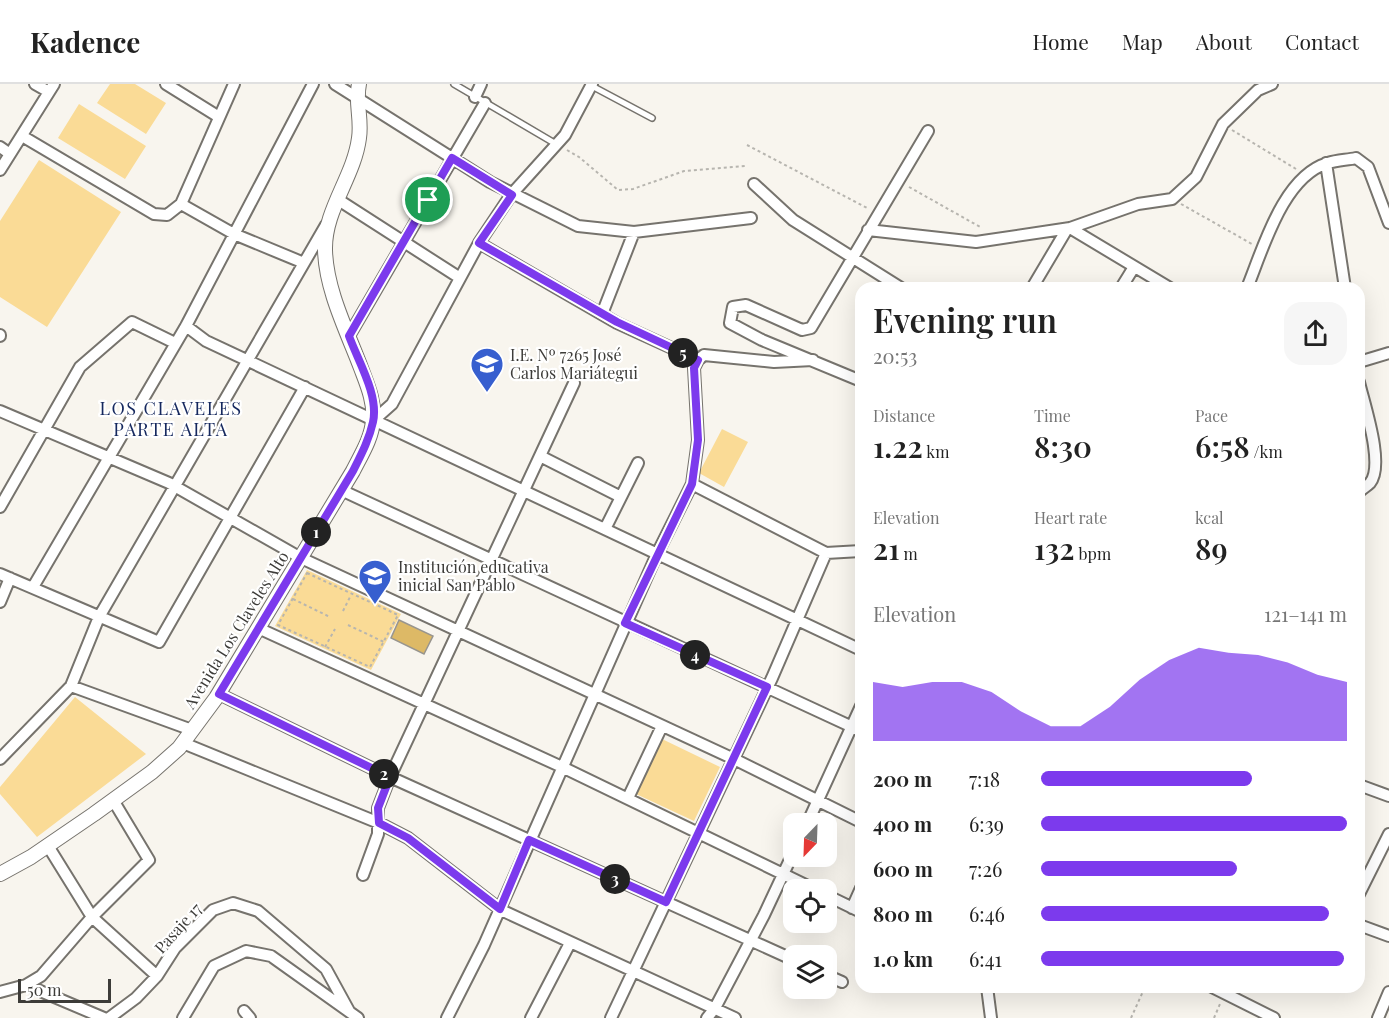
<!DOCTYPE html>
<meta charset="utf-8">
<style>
:root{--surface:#fff;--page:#f6f6f6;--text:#222;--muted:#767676;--line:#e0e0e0;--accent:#7c3aed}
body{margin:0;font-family:"Playfair Display",serif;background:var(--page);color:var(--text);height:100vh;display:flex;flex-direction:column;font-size:22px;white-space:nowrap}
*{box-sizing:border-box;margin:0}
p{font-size:20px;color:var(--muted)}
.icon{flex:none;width:33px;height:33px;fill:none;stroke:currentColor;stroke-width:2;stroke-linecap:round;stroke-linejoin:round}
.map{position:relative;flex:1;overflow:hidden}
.details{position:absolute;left:855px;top:198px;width:510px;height:711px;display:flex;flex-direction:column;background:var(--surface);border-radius:18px;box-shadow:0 6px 24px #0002}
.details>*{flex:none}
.needle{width:39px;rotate:203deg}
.tools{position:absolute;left:783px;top:729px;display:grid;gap:12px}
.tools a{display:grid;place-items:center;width:54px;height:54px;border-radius:12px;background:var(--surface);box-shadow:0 6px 24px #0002;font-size:30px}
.scale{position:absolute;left:18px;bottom:15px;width:93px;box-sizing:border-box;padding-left:6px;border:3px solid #3d3c39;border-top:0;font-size:16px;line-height:21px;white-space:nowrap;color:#3d3c39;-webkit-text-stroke:4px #fff;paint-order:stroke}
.pin{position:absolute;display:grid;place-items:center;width:51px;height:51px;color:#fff;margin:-26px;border:3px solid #fff;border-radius:50%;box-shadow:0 2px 6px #0007}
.km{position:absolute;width:30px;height:30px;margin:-15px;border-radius:50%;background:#222;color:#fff;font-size:16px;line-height:30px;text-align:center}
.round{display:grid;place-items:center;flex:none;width:63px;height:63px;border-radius:18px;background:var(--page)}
.summary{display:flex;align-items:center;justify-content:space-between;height:102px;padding:0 18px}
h1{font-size:33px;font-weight:600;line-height:45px}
.stats{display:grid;grid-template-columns:repeat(3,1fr);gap:9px;height:102px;padding:6px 18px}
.stats div{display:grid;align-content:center}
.stats b{font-size:30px;font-weight:600}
.stats small{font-size:16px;font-weight:400}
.stats p{font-size:16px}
.chart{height:168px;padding:12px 18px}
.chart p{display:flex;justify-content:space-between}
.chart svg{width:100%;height:108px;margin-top:6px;fill:var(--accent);opacity:.7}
ul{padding:0 18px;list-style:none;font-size:20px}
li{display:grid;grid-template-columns:96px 72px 1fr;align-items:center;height:45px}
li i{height:15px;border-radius:8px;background:var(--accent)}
header{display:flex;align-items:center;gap:36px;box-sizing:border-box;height:84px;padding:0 30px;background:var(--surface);border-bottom:2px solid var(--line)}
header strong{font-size:28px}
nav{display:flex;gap:33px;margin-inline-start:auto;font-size:21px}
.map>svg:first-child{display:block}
</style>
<header>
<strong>Kadence</strong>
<nav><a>Home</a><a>Map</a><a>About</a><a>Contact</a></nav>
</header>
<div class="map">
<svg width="1389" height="934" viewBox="0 0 1389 934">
<rect width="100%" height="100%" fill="#f8f5ee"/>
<!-- green -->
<path fill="#fadb96" d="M 110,0 L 135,0 L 166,19 L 146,50 L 97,19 Z
M 79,20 L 146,62 L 125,95 L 58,54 Z
M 39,76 L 121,128 L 47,243 L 0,213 L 0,137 Z
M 722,345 L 748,358 L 724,403 L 699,389 Z
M 307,486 L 401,530 L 371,586 L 275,542 Z
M 75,613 L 146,670 L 37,753 L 0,710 L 0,703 Z
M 662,655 L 720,683 L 694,737 L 636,710 Z"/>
<!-- building -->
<path fill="#ddb966" stroke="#98958e" stroke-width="1.5" d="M 399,536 L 433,552 L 424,570 L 391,554 Z"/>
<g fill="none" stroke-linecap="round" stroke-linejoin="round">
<defs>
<path id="service" d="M 454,0 L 556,60
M 590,1 L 652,34"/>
<path id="minor" d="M 35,0 L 49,8
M 166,0 L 219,33
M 335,0 L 490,98 L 578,142 L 634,148 L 751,134
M 475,13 L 481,0
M 22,52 L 154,130 L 167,131 L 181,120 L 234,0
M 0,63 L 10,70
M 1326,79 L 1345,204
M 0,86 L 54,0
M 754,100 L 793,136 L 901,204
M 337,115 L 460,194
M 181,120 L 234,150 L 304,179
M 1070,144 L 1170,204
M 868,146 L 976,158 L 1070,144 L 1138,120 L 1172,115 L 1196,93 L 1223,40 L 1258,6 L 1272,0
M 479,159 L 617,239 L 698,276
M 1032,204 L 1067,145
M 1121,204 L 1134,183
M 1247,204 C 1263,165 1283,92 1328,79 C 1337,76 1347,76 1356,74 L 1368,83 L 1389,139
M 602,230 L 634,148
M 186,242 L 206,257 L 861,566
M 0,251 L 0,252
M 349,252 L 485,19
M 1359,278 L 1389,269
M 861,297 L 762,256 L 730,239 L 733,223 L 746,221 L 802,246 L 811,244 L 928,47
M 1359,298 C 1364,320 1385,381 1370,399 C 1367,402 1362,405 1359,408
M 0,327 L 169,399 L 301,474 L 734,675 L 861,738
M 374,336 L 392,320 L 479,159 L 511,111 L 565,51 L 592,0
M 540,372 L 621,413
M 692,400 L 826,469 L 861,467
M 341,406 L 861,647
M 0,423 L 80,283 L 132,238 L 175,259
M 605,445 L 638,379
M 0,490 L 159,558 L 305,303
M 33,503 L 186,242 L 313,0
M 0,518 L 10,494
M 258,544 L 562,683 L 816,806
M 71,602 L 192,646
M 219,610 L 390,693 L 794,876
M 183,659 L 379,739 L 408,754 L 501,826 L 735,934
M 0,675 L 71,602 L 99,533 L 326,141
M 1359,701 L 1389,712
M 628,714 L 662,642
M 807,740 L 861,622
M 48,762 L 92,833 L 157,892
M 363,791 L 378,750 L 378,724 L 390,693 L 574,299
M 1359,810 L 1389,750
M 826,811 L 861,828
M 852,824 L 861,804
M 1359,841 L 1389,852
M 826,891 L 842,898
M 26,901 L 104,934
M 987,903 L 991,934
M 1212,903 L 1274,934
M 0,908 L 26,901 L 41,892 L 92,833 L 149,776 L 113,716
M 244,927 L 250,934
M 109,934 L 136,914 L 157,892 L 175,864 L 213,826 L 233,819 L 258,827 L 326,885 L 349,927
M 183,934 L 214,882 L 246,867 L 271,872 L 358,934
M 447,934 L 484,861 L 657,470 L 692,400 L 698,356 L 694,284 L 698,276 L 704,271 L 774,278 L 813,276
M 531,934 L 570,859
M 611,934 L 772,594 L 826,469
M 707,934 L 715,924 L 764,831 L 794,767
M 1378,934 L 1389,908"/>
<path id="tertiary" d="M 0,790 L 31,773 L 94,730 L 152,688 L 179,664 L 216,614 L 353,387 C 361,371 372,354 373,336 C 375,318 367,300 361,284 C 347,247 326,206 325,166 C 324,126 354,93 359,54 C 362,35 355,18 359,0"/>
</defs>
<!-- service casing -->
<use href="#service" stroke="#76736d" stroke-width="8"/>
<!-- minor casing -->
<use href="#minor" stroke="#76736d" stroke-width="14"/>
<!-- tertiary casing -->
<use href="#tertiary" stroke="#76736d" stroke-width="16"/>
<!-- path -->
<path stroke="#b7b5af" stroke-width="2" stroke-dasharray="3 3" stroke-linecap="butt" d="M 1232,46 L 1296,85
M 747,61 L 869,125
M 567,66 L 579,73 L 618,106 L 633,105 L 684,87 L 745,82
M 909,103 L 982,144
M 1181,120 L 1252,160
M 307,489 L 398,531 L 370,583 L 278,541 Z
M 293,515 L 330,533
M 343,527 L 351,511
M 348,541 L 384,558
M 325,563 L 335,545
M 1131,934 L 1145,903
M 1214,934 L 1220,920"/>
<!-- service -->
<use href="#service" stroke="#fff" stroke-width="5"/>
<!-- minor -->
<use href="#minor" stroke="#fff" stroke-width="10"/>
<!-- tertiary -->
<use href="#tertiary" stroke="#fff" stroke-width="14"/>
</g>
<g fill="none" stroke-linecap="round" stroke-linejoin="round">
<defs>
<path id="route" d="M 452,74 L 512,111 L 479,159 L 617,238 L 698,276 L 694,284 L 698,356 L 692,400 L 625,539 L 767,603 L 666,818 L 529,756 L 500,825 L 408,754 L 379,739 L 378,724 L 390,693 L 219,610 L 353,387 C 361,371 369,356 373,338 C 379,311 358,277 349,252 Z"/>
</defs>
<!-- route casing -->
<use href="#route" stroke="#fff" stroke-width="12"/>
<!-- route -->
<use href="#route" stroke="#7c3aed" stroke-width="8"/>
</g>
<!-- icons -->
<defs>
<symbol id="school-pin" viewBox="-11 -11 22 30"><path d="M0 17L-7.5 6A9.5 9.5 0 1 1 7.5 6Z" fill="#375fcf" stroke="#fff"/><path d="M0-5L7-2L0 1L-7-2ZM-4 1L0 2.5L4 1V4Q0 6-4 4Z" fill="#fff"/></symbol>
</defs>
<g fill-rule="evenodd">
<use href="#school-pin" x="468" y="261" width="38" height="52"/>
<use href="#school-pin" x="356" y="473" width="38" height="52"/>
</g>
<g text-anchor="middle" stroke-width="4.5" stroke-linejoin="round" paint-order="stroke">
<!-- poi labels -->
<g font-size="16" fill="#3d3c39" stroke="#fff" text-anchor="start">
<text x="510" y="277">I.E. Nº 7265 José<tspan x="510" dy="18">Carlos Mariátegui</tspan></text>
<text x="398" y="489">Institución educativa<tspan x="398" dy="18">inicial San Pablo</tspan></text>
</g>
<!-- street labels -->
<g font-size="16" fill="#3d3c39" stroke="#fff">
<text transform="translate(236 546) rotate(-58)" y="6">Avenida Los Claveles Alto</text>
<text transform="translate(178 844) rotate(-48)" y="6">Pasaje 17</text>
</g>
<!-- neighbourhood labels -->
<g font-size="18" letter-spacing="1.5" fill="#15285e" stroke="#fff">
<text x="171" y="331">LOS CLAVELES<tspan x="171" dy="21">PARTE ALTA</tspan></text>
</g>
</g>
</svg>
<div class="tools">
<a><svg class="needle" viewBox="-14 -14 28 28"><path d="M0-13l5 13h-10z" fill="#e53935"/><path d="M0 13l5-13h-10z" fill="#767676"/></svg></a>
<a><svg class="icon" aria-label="locate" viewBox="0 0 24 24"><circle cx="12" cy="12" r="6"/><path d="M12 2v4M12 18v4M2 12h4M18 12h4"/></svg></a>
<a><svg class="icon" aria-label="layers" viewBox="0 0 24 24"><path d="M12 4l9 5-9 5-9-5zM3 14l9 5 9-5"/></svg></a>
</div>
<div class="scale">50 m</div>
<div class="pin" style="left:428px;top:116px;background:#1e9e55"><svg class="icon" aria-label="arrive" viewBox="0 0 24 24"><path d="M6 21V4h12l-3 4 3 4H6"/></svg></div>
<b class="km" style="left:316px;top:448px">1</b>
<b class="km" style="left:384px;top:690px">2</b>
<b class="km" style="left:615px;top:795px">3</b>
<b class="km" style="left:695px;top:571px">4</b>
<b class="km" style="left:683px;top:269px">5</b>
<section class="details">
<div class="summary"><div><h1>Evening run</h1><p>20:53</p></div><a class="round"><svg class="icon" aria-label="share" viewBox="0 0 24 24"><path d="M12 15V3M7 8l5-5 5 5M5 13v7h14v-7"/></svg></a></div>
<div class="stats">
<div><p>Distance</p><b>1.22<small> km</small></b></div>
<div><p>Time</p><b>8:30</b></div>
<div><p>Pace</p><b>6:58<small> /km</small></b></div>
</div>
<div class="stats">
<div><p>Elevation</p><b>21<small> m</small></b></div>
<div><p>Heart rate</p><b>132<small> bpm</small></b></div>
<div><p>kcal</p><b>89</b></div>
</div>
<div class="chart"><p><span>Elevation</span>121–141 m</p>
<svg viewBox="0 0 160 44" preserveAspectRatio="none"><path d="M0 44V20L10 22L20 20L30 20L40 24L50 32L60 38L70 38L80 30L90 19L100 11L110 6L120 8L130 9L140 12L150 17L160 20V44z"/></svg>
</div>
<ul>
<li><b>200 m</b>7:18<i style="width:69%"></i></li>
<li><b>400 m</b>6:39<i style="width:100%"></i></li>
<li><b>600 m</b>7:26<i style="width:64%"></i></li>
<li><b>800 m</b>6:46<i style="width:94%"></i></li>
<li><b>1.0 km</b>6:41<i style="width:99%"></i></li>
</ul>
</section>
</div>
